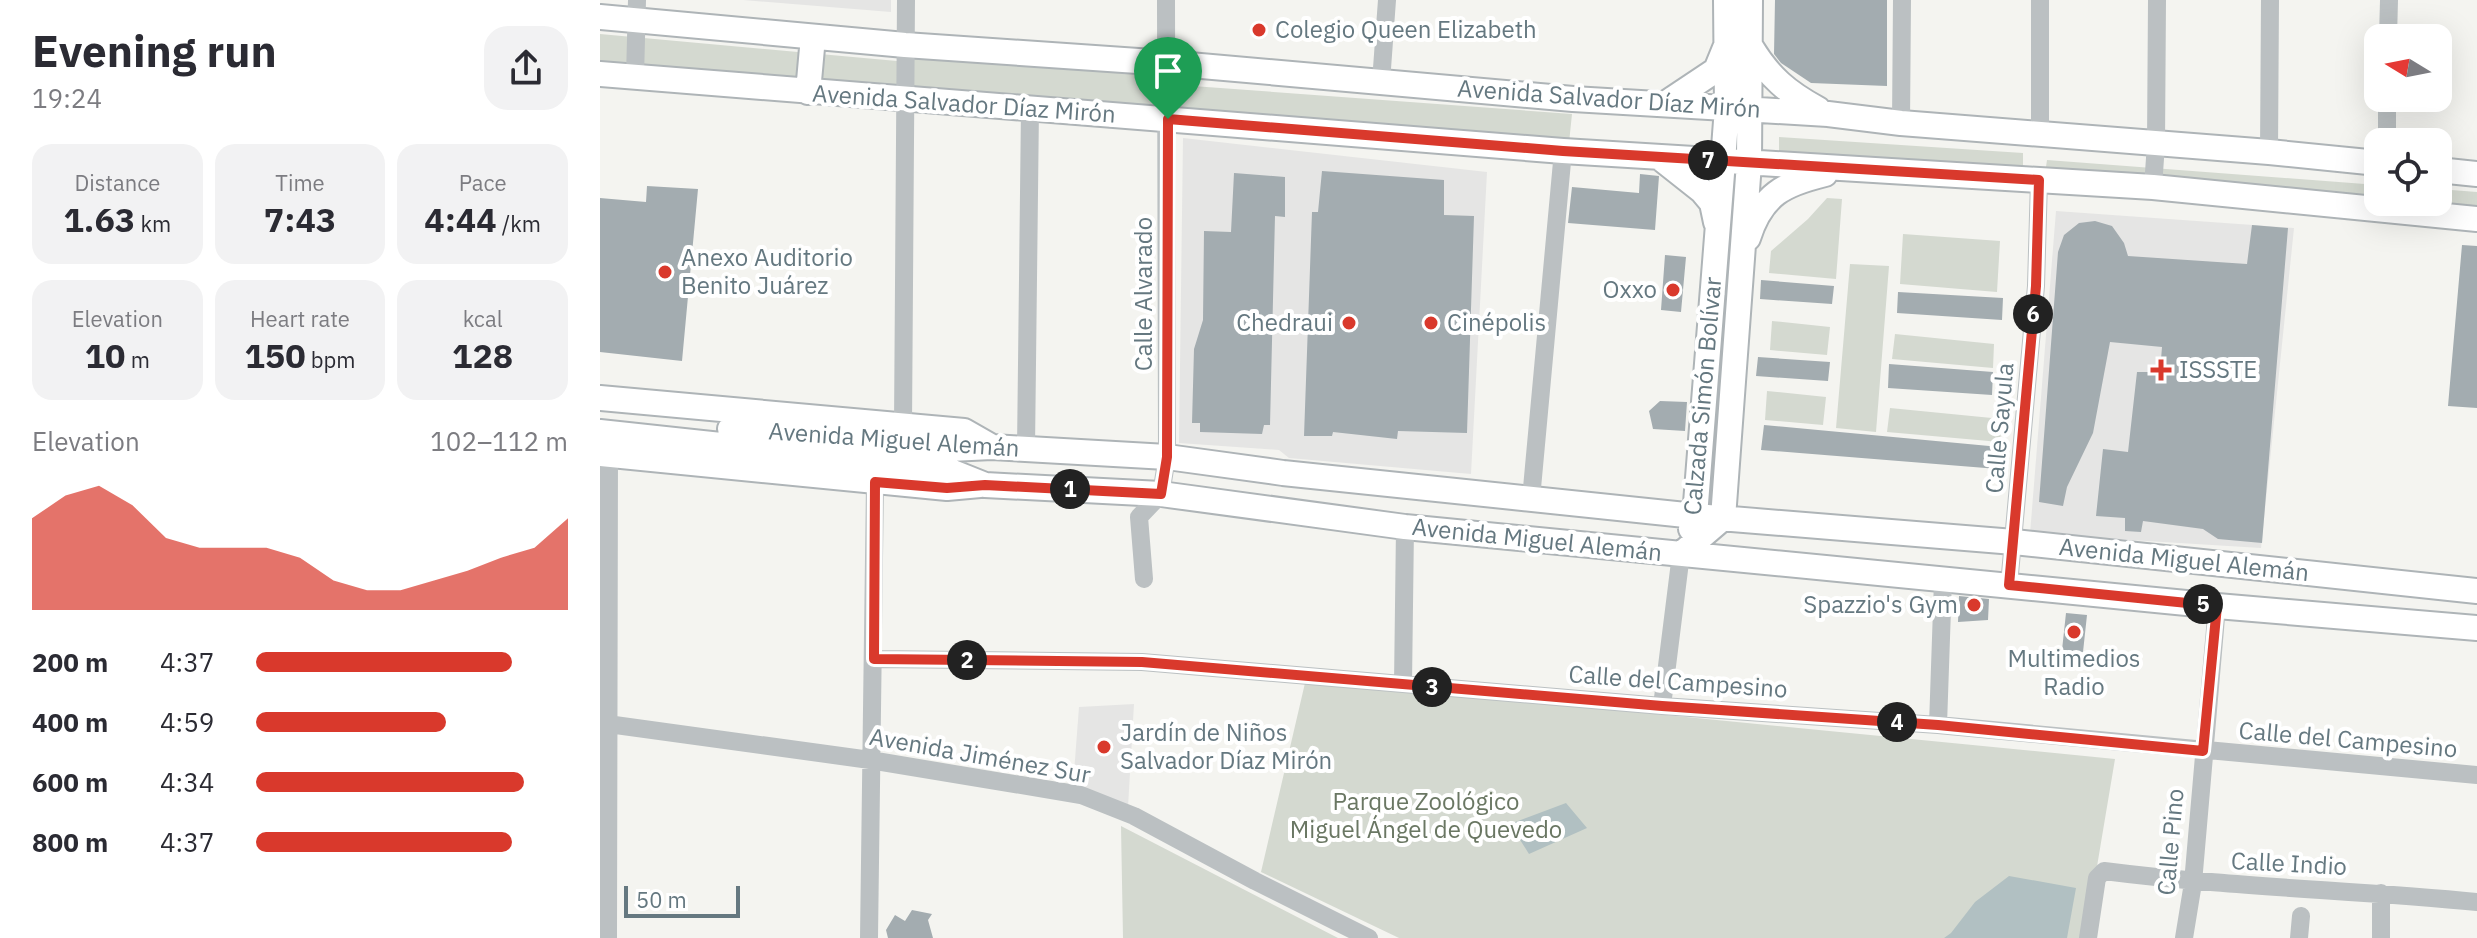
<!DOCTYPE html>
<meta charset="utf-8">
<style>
:root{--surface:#fff;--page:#f2f2f3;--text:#2b2b33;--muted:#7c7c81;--accent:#d9392c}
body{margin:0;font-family:"IBM Plex Sans",sans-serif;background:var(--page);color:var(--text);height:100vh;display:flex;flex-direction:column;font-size:30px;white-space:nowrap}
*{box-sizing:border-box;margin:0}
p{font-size:26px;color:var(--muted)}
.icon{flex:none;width:44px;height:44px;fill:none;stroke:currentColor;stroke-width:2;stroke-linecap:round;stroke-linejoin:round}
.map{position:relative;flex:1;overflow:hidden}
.drawer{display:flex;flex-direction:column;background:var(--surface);width:600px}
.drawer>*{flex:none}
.needle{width:52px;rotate:280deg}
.tools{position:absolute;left:1764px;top:24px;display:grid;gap:16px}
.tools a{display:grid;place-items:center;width:88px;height:88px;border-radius:16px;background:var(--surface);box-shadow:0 8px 32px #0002;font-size:40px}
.scale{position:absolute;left:24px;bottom:20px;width:116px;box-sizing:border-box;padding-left:8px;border:4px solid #657880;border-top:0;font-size:22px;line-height:28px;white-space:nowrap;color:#657880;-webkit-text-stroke:6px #fff;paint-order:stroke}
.pin{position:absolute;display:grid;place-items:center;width:68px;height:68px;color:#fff;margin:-82px -34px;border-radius:50% 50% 50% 0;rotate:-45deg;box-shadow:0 0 8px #0007}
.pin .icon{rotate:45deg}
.km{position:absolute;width:40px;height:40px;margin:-20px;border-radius:50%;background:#222;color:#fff;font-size:22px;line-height:40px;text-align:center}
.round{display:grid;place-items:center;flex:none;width:84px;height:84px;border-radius:24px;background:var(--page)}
.overview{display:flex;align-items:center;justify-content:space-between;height:136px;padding:0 32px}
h1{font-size:44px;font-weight:700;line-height:60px}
.stats{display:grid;grid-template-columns:repeat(3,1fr);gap:12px;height:136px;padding:8px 32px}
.stats div{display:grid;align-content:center;border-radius:20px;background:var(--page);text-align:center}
.stats b{font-size:34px;font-weight:700}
.stats small{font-size:22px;font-weight:400}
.stats p{font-size:22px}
.chart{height:224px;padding:16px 32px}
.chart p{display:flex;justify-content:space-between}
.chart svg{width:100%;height:144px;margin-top:8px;fill:var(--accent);opacity:.7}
ul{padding:0 32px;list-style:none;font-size:26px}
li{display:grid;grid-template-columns:128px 96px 1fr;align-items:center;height:60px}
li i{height:20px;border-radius:10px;background:var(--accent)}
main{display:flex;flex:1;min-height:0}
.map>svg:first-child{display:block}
</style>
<main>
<section class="drawer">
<div class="overview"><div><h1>Evening run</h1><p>19:24</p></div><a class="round"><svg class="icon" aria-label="share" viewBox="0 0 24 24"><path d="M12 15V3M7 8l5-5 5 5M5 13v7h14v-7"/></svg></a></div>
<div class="stats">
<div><p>Distance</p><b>1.63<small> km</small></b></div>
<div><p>Time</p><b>7:43</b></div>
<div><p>Pace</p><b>4:44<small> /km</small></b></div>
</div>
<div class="stats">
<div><p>Elevation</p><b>10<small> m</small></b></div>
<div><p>Heart rate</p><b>150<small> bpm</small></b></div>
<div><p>kcal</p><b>128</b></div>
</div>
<div class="chart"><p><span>Elevation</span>102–112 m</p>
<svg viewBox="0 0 160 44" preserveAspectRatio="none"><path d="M0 44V16L10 9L20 6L30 12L40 22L50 25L60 25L70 25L80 28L90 35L100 38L110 38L120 35L130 32L140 28L150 25L160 16V44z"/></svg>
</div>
<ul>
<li><b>200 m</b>4:37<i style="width:82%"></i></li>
<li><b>400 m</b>4:59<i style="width:61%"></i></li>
<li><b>600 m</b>4:34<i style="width:86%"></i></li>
<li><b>800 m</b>4:37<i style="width:82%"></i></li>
</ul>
</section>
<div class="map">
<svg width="1877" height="938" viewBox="0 0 1877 938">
<rect width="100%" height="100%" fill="#f4f4f0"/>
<!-- built -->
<path fill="#e5e5e4" d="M 143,0 L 291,0 L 291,12 Z
M 583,138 L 887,172 L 871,474 L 689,458 L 679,450 L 579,443 Z
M 1456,211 L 1694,228 L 1661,548 L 1430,534 Z
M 534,704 L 528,807 L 473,786 L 479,707 Z"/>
<!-- green -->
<path fill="#d4d9d0" d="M 0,34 L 297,61 L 332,57 L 553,76 L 579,85 L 972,114 L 969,143 L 329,97 L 295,85 L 0,61 Z
M 1179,137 L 1423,153 L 1423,172 L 1179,153 Z
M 1447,160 L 1778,185 L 1778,202 L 1838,202 L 1838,189 L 1877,192 L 1877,216 L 1445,174 Z
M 1227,198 L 1242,199 L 1236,279 L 1169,273 L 1171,251 L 1208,219 Z
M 1303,234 L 1400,241 L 1397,292 L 1300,284 Z
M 1250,264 L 1289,266 L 1276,432 L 1236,428 Z
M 1172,321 L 1230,327 L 1227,355 L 1170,350 Z
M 1295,334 L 1394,344 L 1393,368 L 1292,359 Z
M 1167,391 L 1226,397 L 1223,425 L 1165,420 Z
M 1290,408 L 1402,419 L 1400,442 L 1287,432 Z
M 705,683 L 944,703 L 1515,759 L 1485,938 L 799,938 L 661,872 Z
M 521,826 L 738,938 L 523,938 Z"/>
<!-- water -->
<path fill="#b1c0c2" d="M 966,803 L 987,828 L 929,854 L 910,824 Z
M 1409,876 L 1476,888 L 1467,938 L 1344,938 L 1351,933 L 1375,902 Z"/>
<!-- building -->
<path fill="#a3acb0" d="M 1175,0 L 1287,0 L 1287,86 L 1211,83 L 1181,63 L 1174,54 Z
M 722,171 L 844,180 L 844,215 L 874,216 L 867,433 L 798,431 L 797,439 L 733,432 L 732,436 L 704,436 L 712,212 L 718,212 Z
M 634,173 L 685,177 L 685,217 L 675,216 L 670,425 L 664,425 L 662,434 L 600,432 L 600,423 L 592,423 L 594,349 L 603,320 L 604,231 L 631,232 Z
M 1040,174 L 1059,176 L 1055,230 L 968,223 L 972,187 L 1039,193 Z
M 47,186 L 98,189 L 82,361 L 0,352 L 0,198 L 46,202 Z
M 1495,221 L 1512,226 L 1524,243 L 1528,256 L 1647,264 L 1652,225 L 1688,228 L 1662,543 L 1618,539 L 1603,529 L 1543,521 L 1541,532 L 1525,531 L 1525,518 L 1496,516 L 1503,449 L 1528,452 L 1537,372 L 1560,372 L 1562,347 L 1510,342 L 1493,433 L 1467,487 L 1463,506 L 1439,502 L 1458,252 L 1464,235 L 1479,223 Z
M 1862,245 L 1877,246 L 1877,408 L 1848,406 Z
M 1065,255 L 1086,257 L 1081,312 L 1061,310 Z
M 1161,280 L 1234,286 L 1232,304 L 1160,299 Z
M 1298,292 L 1403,298 L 1402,320 L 1297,313 Z
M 1158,357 L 1230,362 L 1228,381 L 1156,376 Z
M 1289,364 L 1393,372 L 1392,395 L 1288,388 Z
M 1060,401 L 1087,402 L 1085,431 L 1053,429 L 1049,411 Z
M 1164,425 L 1400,447 L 1398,469 L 1161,450 Z
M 1359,596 L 1389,599 L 1388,620 L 1358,622 Z
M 1466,613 L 1487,615 L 1483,652 L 1462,650 Z
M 312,910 L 332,914 L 328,920 L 333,938 L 288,938 L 286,930 L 295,915 L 305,921 Z"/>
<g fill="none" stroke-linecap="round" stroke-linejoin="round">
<defs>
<path id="major" d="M 0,17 L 305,45 L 567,63 L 973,99 L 1228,114 L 1301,123 L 1669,152 L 1778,163
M 1151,47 C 1169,77 1188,93 1218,109
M 0,74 L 963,151 L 1553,187 L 1877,219
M 208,92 L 213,37
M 1065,104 L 1116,70 L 1125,48
M 1059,157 L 1102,191 L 1112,203 L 1116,222
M 1838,170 L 1877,174
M 1148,238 C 1162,194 1184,184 1225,174
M 0,398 L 364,431 L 392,447
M 130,429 L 350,449 L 392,447 L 567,457 L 683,473 L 1095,516 L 1414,542 L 1877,591
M 0,432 L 345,469 L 385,485 L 561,494 L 805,527 L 1617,606 L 1877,628
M 0,454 L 347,488 L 380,485
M 1091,529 L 1095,516 L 1123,161 L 1127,108 L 1126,0
M 1081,554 L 1123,518 L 1149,163 L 1150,0"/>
</defs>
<!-- major casing -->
<use href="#major" stroke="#aeb4b7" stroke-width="28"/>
<!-- minor -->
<path stroke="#bbc0c2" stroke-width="18" d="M 1440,0 L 1440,133
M 1788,38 L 1789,0
M 35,77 L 37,0
M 781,82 L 787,0
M 1301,123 L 1302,0
M 1787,142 L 1787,98
M 1669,152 L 1670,0
M 1553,187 L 1556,144 L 1557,0
M 303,426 L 306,0
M 426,449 L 430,108
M 931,499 L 963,151
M 544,579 L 539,517 L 561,494 L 567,457 L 566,0
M 1409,585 L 1436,286 L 1439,180
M 274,659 L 542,662 L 1062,706 L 1338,725 L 1877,775
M 803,684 L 805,527
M 1062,706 L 1081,554
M 0,723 L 270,760 L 481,795 L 534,816 L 655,881 L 769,938
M 1338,725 L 1343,580
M 8,938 L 9,455
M 269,938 L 275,482
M 1488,938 L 1497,878 L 1504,871 C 1628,887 1753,890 1877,902
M 1584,938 L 1593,883 L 1617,606
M 1699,938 L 1701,916
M 1781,938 L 1781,893"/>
<!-- major -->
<use href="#major" stroke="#fff" stroke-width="24"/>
</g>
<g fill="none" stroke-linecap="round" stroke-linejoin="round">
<defs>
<path id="route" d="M 568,119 L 963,151 L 1439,180 L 1436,286 L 1409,585 L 1617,606 L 1603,751 L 1338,725 L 1062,706 L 542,662 L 274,659 L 275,482 L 347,488 L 385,485 L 561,494 L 567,457 Z"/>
</defs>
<!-- route casing -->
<use href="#route" stroke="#fff" stroke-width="16"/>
<!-- route -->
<use href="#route" stroke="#d9392c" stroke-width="10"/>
</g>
<!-- markers -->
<g fill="#d9392c" stroke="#fff" stroke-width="3">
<circle cx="659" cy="30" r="8"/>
<circle cx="65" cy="272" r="8"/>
<circle cx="1073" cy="290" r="8"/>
<circle cx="749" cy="323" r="8"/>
<circle cx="831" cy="323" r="8"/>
<path d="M1557 358h8v8h8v8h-8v8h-8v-8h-8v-8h8z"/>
<circle cx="1374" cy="605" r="8"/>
<circle cx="1474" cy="632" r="8"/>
<circle cx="504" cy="747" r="8"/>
</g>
<g text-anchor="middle" stroke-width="8" stroke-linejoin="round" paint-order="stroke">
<!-- poi labels -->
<g font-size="24" fill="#657880" stroke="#fff" text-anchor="start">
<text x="675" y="38">Colegio Queen Elizabeth</text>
<text x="81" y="266">Anexo Auditorio<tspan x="81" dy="28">Benito Juárez</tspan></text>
<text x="1057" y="298" text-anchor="end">Oxxo</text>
<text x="733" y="331" text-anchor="end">Chedraui</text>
<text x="847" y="331">Cinépolis</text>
<text x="1579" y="378">ISSSTE</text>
<text x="1358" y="613" text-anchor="end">Spazzio's Gym</text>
<text x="1474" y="667" text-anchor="middle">Multimedios<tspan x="1474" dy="28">Radio</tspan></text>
<text x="520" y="741">Jardín de Niños<tspan x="520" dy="28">Salvador Díaz Mirón</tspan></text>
</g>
<!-- street labels -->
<g font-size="24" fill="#657880" stroke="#fff">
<text transform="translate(1009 99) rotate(4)" y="8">Avenida Salvador Díaz Mirón</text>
<text transform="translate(364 104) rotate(4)" y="8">Avenida Salvador Díaz Mirón</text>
<text transform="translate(544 294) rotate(-90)" y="8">Calle Alvarado</text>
<text transform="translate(1103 396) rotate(-85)" y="8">Calzada Simón Bolívar</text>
<text transform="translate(1400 428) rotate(-85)" y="8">Calle Sayula</text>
<text transform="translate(294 440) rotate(4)" y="8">Avenida Miguel Alemán</text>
<text transform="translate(937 540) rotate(6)" y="8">Avenida Miguel Alemán</text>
<text transform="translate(1584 560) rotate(6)" y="8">Avenida Miguel Alemán</text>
<text transform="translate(1078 682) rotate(4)" y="8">Calle del Campesino</text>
<text transform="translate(1748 740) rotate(5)" y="8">Calle del Campesino</text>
<text transform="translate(380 756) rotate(10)" y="8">Avenida Jiménez Sur</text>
<text transform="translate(1571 842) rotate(-85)" y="8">Calle Pino</text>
<text transform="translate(1689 864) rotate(3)" y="8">Calle Indio</text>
</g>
<!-- park labels -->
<g font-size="24" fill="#6a7763" stroke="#fff">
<text x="826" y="810">Parque Zoológico<tspan x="826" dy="28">Miguel Ángel de Quevedo</tspan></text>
</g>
</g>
</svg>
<div class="tools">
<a><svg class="needle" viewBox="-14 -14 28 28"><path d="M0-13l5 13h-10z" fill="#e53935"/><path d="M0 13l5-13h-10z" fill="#7c7c81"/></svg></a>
<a><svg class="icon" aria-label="locate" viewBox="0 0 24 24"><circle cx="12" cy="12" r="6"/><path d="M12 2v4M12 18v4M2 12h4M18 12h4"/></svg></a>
</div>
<div class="scale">50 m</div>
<div class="pin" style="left:568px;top:119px;background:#1e9e55"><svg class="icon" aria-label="arrive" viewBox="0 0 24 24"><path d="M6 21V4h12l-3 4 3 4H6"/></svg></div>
<b class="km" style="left:470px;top:489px">1</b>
<b class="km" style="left:367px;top:660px">2</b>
<b class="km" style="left:832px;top:687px">3</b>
<b class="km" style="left:1297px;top:722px">4</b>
<b class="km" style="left:1603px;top:604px">5</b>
<b class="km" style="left:1433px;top:314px">6</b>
<b class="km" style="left:1108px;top:160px">7</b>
</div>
</main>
